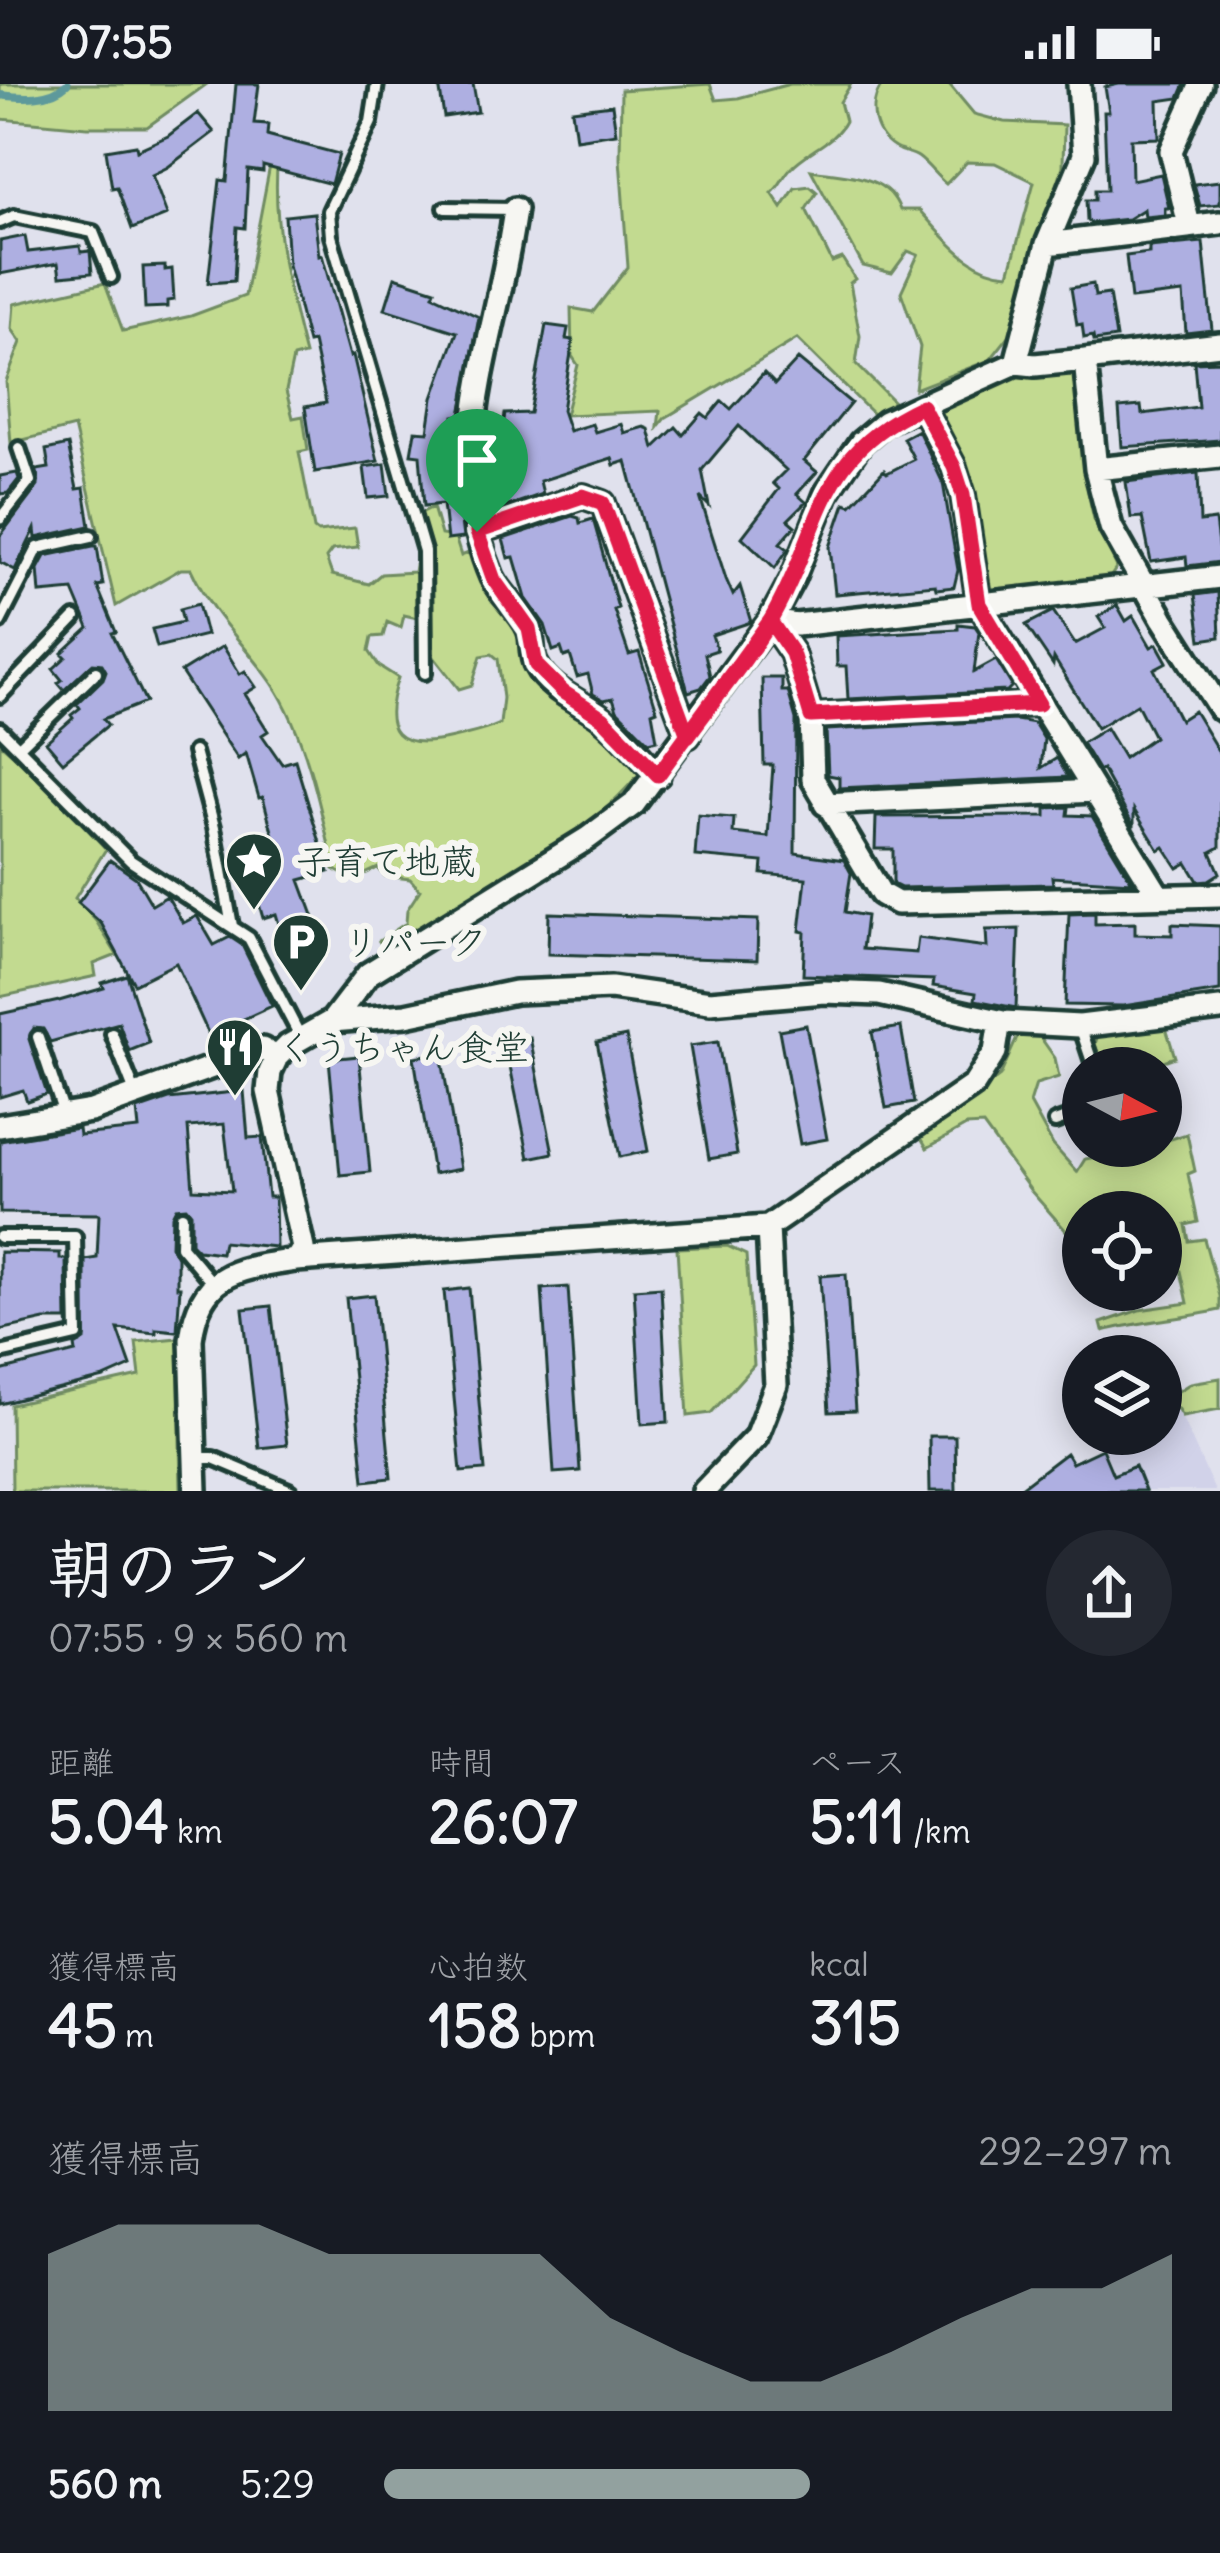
<!DOCTYPE html>
<html lang="ja">
<meta charset="utf-8">
<style>
:root{--surface:#171b24;--page:#242831;--text:#f1f3f6;--muted:#9ea1a6;--accent:#92a19f}
body{margin:0;font-family:Delius,"Klee One",sans-serif;background:var(--page);color:var(--text);height:100vh;display:flex;flex-direction:column;font-size:45px;white-space:nowrap}
*{box-sizing:border-box;margin:0}
p{font-size:39px;color:var(--muted)}
.icon{flex:none;width:66px;height:66px;fill:none;stroke:currentColor;stroke-width:2;stroke-linecap:round;stroke-linejoin:round}
.map{position:relative;height:1407px;overflow:hidden}
.side{display:flex;flex-direction:column;background:var(--surface);flex:1}
.side>*{flex:none}
.needle{width:78px;rotate:97deg}
.fabs{position:absolute;left:1062px;top:963px;display:grid;gap:24px}
.fabs a{display:grid;place-items:center;width:120px;height:120px;border-radius:50%;background:var(--surface);box-shadow:0 6px 30px #0003;font-size:60px}
.pin{position:absolute;display:grid;place-items:center;width:102px;height:102px;color:#fff;margin:-123px -51px;border-radius:50% 50% 50% 0;rotate:-45deg;box-shadow:0 0 12px #0007}
.pin .icon{rotate:45deg}
.round{display:grid;place-items:center;flex:none;width:126px;height:126px;border-radius:63px;background:var(--page)}
.headline{display:flex;align-items:center;justify-content:space-between;height:204px;padding:0 48px}
h1{font-size:66px;font-weight:700;line-height:90px}
.metrics{display:grid;grid-template-columns:repeat(3,1fr);gap:18px;height:204px;padding:12px 48px}
.metrics div{display:grid;align-content:center}
.metrics b{font-size:60px;font-weight:700}
.metrics small{font-size:33px;font-weight:400}
.metrics p{font-size:33px}
.chart{height:336px;padding:24px 48px}
.chart p{display:flex;justify-content:space-between}
.chart svg{width:100%;height:216px;margin-top:12px;fill:var(--accent);opacity:.7}
ul{padding:0 48px;list-style:none;font-size:39px}
li{display:grid;grid-template-columns:192px 144px 1fr;align-items:center;height:90px}
li i{height:30px;border-radius:15px;background:var(--accent)}
.status{display:flex;justify-content:space-between;align-items:center;height:84px;padding:0 60px;background:var(--surface);direction:ltr}
.status svg{height:33px;fill:currentColor}
.map>svg:first-child{display:block}
</style>
<div class="status"><b>07:55</b><svg viewBox="0 0 49 12"><path d="M0 12V9h3v3zM5 12V6h3v6zM10 12V3h3v9zM15 12V0h3v12zM26 1h20v11H26zM47 4h2v5h-2z"/></svg></div>
<div class="map">
<svg width="1220" height="1407" viewBox="0 0 1220 1407">
<rect width="100%" height="100%" fill="#e0e1ed"/>
<filter id="ink" filterUnits="userSpaceOnUse"><feTurbulence type="fractalNoise" baseFrequency=".00833" numOctaves="2"/><feDisplacementMap in="SourceGraphic" scale="24" xChannelSelector="R" yChannelSelector="G"/><feConvolveMatrix kernelMatrix="1 2 1 2 8 2 1 2 1" color-interpolation-filters="sRGB"/></filter>
<g filter="url(#ink)">
<!-- built -->
<path fill="#d1d2e9" d="M 1177,1323 L 1215,1407 L 1121,1407 L 1102,1359 L 1121,1350 L 1161,1350 L 1161,1331 Z"/>
<!-- green -->
<path fill="#c2da90" stroke="#708c62" stroke-width="3" fill-rule="evenodd" d="M 0,0 L 207,0 L 147,43 L 87,43 L 0,35 Z
M 710,0 L 716,16 L 738,14 L 790,0 L 851,0 L 840,18 L 845,37 C 834,59 808,66 791,84 C 783,92 781,101 772,109 L 782,124 L 795,104 L 810,102 L 817,108 L 806,125 L 832,178 L 842,174 L 855,195 L 850,199 L 860,252 L 856,280 L 894,318 L 876,333 L 797,255 L 665,334 L 658,343 L 660,327 L 565,331 L 578,281 L 572,272 L 571,224 L 593,228 L 628,183 L 620,75 L 621,6 Z
M 883,0 L 949,0 L 974,30 L 1004,38 L 1064,41 L 1063,82 L 1013,247 L 990,276 L 915,305 L 920,263 L 901,208 L 918,171 L 908,167 L 892,189 L 863,182 L 811,86 C 844,91 888,90 900,126 L 919,126 C 945,153 968,188 1009,190 L 1034,98 L 995,79 L 967,78 L 946,100 C 936,92 928,80 918,73 C 914,70 904,68 899,66 C 874,55 866,21 883,0 Z
M 272,71 L 278,71 C 271,138 288,206 305,271 L 293,274 L 286,307 L 293,334 L 303,332 L 308,366 L 299,368 L 314,445 L 318,448 L 355,444 L 358,463 L 332,466 L 326,474 L 332,491 L 369,500 L 381,490 L 414,488 L 417,469 L 407,436 L 433,423 L 441,451 L 455,453 L 461,472 L 476,466 L 523,546 L 532,583 L 602,637 L 639,690 C 573,769 472,814 383,862 L 379,857 L 406,839 L 407,826 L 420,806 L 410,795 L 385,792 L 378,784 L 352,796 L 334,785 C 322,729 305,647 272,599 C 243,557 214,535 191,485 L 181,485 L 116,522 L 74,343 L 11,359 L 6,298 L 21,258 L 12,245 L 14,220 L 105,199 L 123,247 L 191,232 L 245,212 ZM 404,531 L 426,536 L 430,568 L 459,605 L 472,601 L 481,572 L 492,570 L 498,575 L 503,614 L 500,640 C 485,647 469,650 453,654 C 397,667 379,649 398,594 L 379,582 L 369,567 L 372,553 L 383,552 L 387,538 L 401,544 Z
M 1013,286 L 1080,290 L 1088,408 L 1094,435 L 1117,483 L 1109,495 L 989,508 L 982,452 L 969,393 L 935,328 Z
M 0,659 L 38,692 L 106,765 L 75,814 L 96,837 L 117,871 L 94,880 L 96,892 L 0,913 Z
M 1166,944 L 1175,973 L 1143,984 L 1103,984 L 1095,960 L 1098,951 Z
M 1025,947 L 1036,947 L 1055,974 L 1059,993 L 1036,1000 L 1030,1019 L 1053,1061 L 1077,1088 L 1085,1075 L 1161,1062 L 1161,1058 L 1187,1050 L 1195,1087 L 1188,1090 L 1198,1138 L 1186,1141 L 1189,1157 L 1204,1155 L 1220,1212 L 1220,1226 C 1181,1235 1142,1237 1103,1247 L 1101,1239 L 1139,1226 L 1188,1219 L 1181,1187 L 1161,1185 L 1161,1128 L 1083,1128 L 1083,1166 L 1031,1107 L 983,1041 L 966,1042 L 927,1064 L 920,1052 L 1000,992 L 1018,952 Z
M 727,1162 L 746,1171 L 754,1281 L 711,1329 L 688,1332 L 677,1164 Z
M 178,1254 L 181,1407 L 12,1407 L 11,1321 L 140,1292 L 136,1258 Z
M 1220,1294 L 1220,1325 L 1182,1332 L 1177,1324 L 1161,1331 L 1161,1318 L 1191,1299 Z"/>
<g fill="none" stroke-linecap="round" stroke-linejoin="round">
<!-- stream -->
<path stroke="#5d999b" stroke-width="8" d="M 0,11 C 22,14 50,16 67,0"/>
</g>
<!-- building -->
<path fill="#aeafe1" stroke="#1f3d34" stroke-width="3" fill-rule="evenodd" d="M 236,0 L 259,0 L 254,39 L 268,40 L 267,51 L 339,70 L 331,100 L 263,82 L 263,88 L 248,86 L 245,144 L 237,143 L 234,197 L 208,199 L 220,96 L 227,97 Z
M 439,0 L 473,0 L 478,28 L 444,33 Z
M 1119,0 L 1185,0 L 1179,14 L 1158,17 L 1159,54 L 1131,55 L 1132,96 L 1161,90 L 1169,124 L 1165,124 L 1165,131 L 1145,133 L 1144,125 L 1128,135 L 1091,139 L 1087,136 L 1086,116 L 1095,116 L 1095,106 L 1107,106 L 1104,28 L 1109,28 L 1105,3 Z
M 612,21 L 616,49 L 576,55 L 572,26 Z
M 198,29 L 214,48 L 168,83 L 152,91 L 167,131 L 132,145 L 117,103 L 112,104 L 106,66 L 136,61 L 137,66 L 168,52 Z
M 1220,97 L 1220,120 L 1200,122 L 1194,100 Z
M 314,129 L 319,172 L 322,171 L 350,272 L 353,271 L 378,377 L 315,388 L 305,323 L 326,319 L 313,258 L 308,259 L 288,181 L 285,132 Z
M 25,152 L 28,168 L 80,162 L 81,168 L 90,167 L 92,189 L 60,192 L 58,179 L 0,190 L 0,157 Z
M 1203,158 L 1212,246 L 1186,249 L 1183,209 L 1131,215 L 1126,172 L 1149,169 L 1149,163 Z
M 165,182 L 165,186 L 172,185 L 174,216 L 167,217 L 167,223 L 145,224 L 143,183 Z
M 395,193 L 435,206 L 433,211 L 479,233 L 461,331 L 454,332 L 457,403 L 463,454 L 447,456 L 443,420 L 424,422 L 420,371 L 411,370 L 415,347 L 428,348 L 433,314 L 457,248 L 385,225 Z
M 1093,200 L 1095,212 L 1109,210 L 1116,254 L 1094,257 L 1093,252 L 1084,254 L 1082,240 L 1077,241 L 1071,204 Z
M 546,241 L 568,244 L 566,255 L 573,256 L 562,326 L 569,347 L 592,340 L 595,348 L 621,340 L 624,349 L 644,343 L 649,345 L 654,364 L 676,343 L 683,351 L 702,329 L 708,334 L 722,317 L 731,325 L 764,289 L 775,300 L 798,275 L 851,319 L 804,377 L 817,388 L 797,410 L 806,418 L 788,436 L 795,442 L 780,459 L 788,465 L 775,484 L 742,453 L 779,405 L 773,399 L 786,386 L 739,342 L 702,386 L 709,422 L 700,413 L 726,495 L 733,511 L 740,502 L 751,538 L 712,551 L 717,566 L 705,570 L 710,592 L 701,604 L 688,608 L 626,377 L 614,381 L 612,374 L 540,397 L 543,410 L 493,427 L 487,401 L 487,357 L 501,353 L 505,330 L 530,329 Z
M 1220,277 L 1220,356 L 1122,363 L 1119,324 L 1141,322 L 1142,330 L 1198,323 L 1194,278 Z
M 918,346 L 943,399 L 958,486 L 954,503 L 936,505 L 935,501 L 835,510 L 830,463 L 845,419 L 851,421 L 884,386 L 887,389 L 914,375 L 903,354 Z
M 68,361 L 77,405 L 84,404 L 90,442 L 36,454 L 35,445 L 15,486 L 0,478 L 0,452 L 38,402 L 37,386 L 49,384 L 46,366 Z
M 385,380 L 389,412 L 368,414 L 364,383 Z
M 17,389 L 19,395 L 8,409 L 0,410 L 0,392 Z
M 1198,389 L 1200,438 L 1215,436 L 1220,478 L 1187,482 L 1186,473 L 1151,478 L 1142,433 L 1131,434 L 1126,398 Z
M 572,432 L 579,434 L 580,439 L 593,435 L 618,524 L 614,526 L 629,571 L 639,568 L 657,626 L 652,628 L 657,656 L 649,658 L 617,626 L 613,614 L 604,616 L 593,610 L 588,590 L 577,593 L 570,571 L 564,573 L 561,564 L 553,567 L 545,541 L 526,514 L 514,473 L 508,474 L 503,455 Z
M 93,462 L 97,462 L 103,501 L 97,502 L 116,548 L 112,549 L 146,618 L 103,635 L 108,641 L 63,678 L 46,658 L 73,634 L 71,631 L 80,624 L 77,620 L 103,595 L 106,587 L 102,580 L 93,579 L 64,606 L 58,599 L 62,596 L 53,585 L 66,573 L 62,569 L 89,544 L 73,506 L 40,509 L 38,485 L 45,472 Z
M 1218,508 L 1220,553 L 1201,556 L 1195,511 Z
M 198,520 L 206,551 L 157,563 L 152,545 L 183,538 L 180,525 Z
M 1117,521 L 1126,537 L 1133,532 L 1151,563 L 1157,560 L 1167,578 L 1154,585 L 1180,636 L 1194,627 L 1220,670 L 1220,763 L 1211,768 L 1220,789 L 1209,796 L 1198,797 L 1187,779 L 1178,784 L 1164,763 L 1159,766 L 1134,726 L 1134,743 L 1102,685 L 1099,687 L 1082,659 L 1106,644 L 1124,674 L 1154,653 L 1137,620 L 1097,644 L 1054,574 L 1053,581 L 1026,541 L 1053,527 L 1075,560 L 1105,544 L 1098,533 Z
M 958,540 L 975,542 L 979,548 L 974,588 L 996,576 L 1012,602 L 1007,607 L 848,615 L 846,582 L 837,582 L 836,552 L 958,545 Z
M 223,562 L 240,590 L 245,587 L 256,603 L 245,610 L 268,647 L 262,651 L 282,680 L 295,676 L 329,788 L 300,796 L 327,869 L 291,880 L 276,830 L 263,834 L 243,765 L 274,755 L 263,713 L 259,714 L 246,669 L 238,675 L 181,588 Z
M 762,594 L 782,594 L 782,607 L 788,607 L 796,635 L 795,769 L 844,776 L 851,789 L 845,828 L 866,832 L 862,865 L 916,869 L 918,854 L 987,863 L 986,846 L 1019,845 L 1016,924 L 975,916 L 976,909 L 933,902 L 934,896 L 803,891 L 805,848 L 800,847 L 806,794 L 762,790 L 763,778 L 695,772 L 698,731 L 734,734 L 733,749 L 768,753 L 773,681 L 764,681 Z
M 1016,636 L 1034,639 L 1044,655 L 1041,684 L 1057,674 L 1068,693 L 839,704 L 839,693 L 828,691 L 826,646 Z
M 1069,723 L 1068,731 L 1092,732 L 1132,798 L 1052,793 L 1053,800 L 901,804 L 893,800 L 893,765 L 875,765 L 876,733 L 1046,732 L 1046,724 Z
M 110,776 L 136,794 L 152,821 L 167,812 L 183,839 L 197,832 L 214,861 L 230,853 L 242,861 L 272,922 L 209,951 L 176,879 L 134,900 L 101,839 L 78,819 Z
M 549,829 L 758,836 L 757,876 L 548,870 Z
M 1095,829 L 1095,840 L 1135,839 L 1135,850 L 1172,851 L 1172,840 L 1220,842 L 1220,907 L 1123,922 L 1065,921 L 1069,830 Z
M 127,891 L 149,959 L 129,967 L 119,939 L 50,958 L 43,945 L 34,944 L 29,955 L 47,1010 L 27,1017 L 23,1006 L 0,1013 L 0,930 L 59,917 L 104,904 L 102,899 Z
M 806,941 L 827,1055 L 800,1060 L 779,946 Z
M 901,943 L 914,1019 L 886,1024 L 872,948 Z
M 626,952 L 648,1067 L 620,1073 L 597,958 Z
M 530,953 L 553,1069 L 529,1074 L 505,958 Z
M 718,958 L 737,1070 L 709,1075 L 690,962 Z
M 441,969 L 460,1085 L 433,1090 L 414,973 Z
M 359,972 L 370,1088 L 340,1091 L 329,975 Z
M 244,1007 L 248,1054 L 262,1053 L 268,1113 L 275,1113 L 276,1163 L 223,1158 L 221,1169 L 198,1166 L 191,1159 L 191,1129 L 186,1123 L 176,1124 L 172,1132 L 171,1162 L 177,1173 L 177,1203 L 180,1203 L 177,1247 L 156,1245 L 156,1249 L 118,1245 L 131,1282 L 104,1294 L 0,1320 L 0,1287 L 76,1268 L 75,1262 L 85,1256 L 85,1176 L 97,1174 L 99,1130 L 0,1129 L 0,1057 L 78,1044 L 79,1051 L 139,1045 L 137,1026 L 169,1015 ZM 224,1040 L 232,1107 L 193,1105 L 188,1043 Z
M 0,1168 L 60,1169 L 60,1175 L 66,1175 L 67,1236 L 45,1236 L 0,1246 Z
M 846,1190 L 855,1327 L 829,1328 L 820,1192 Z
M 568,1203 L 580,1387 L 554,1389 L 542,1205 Z
M 661,1203 L 668,1338 L 642,1340 L 634,1205 Z
M 469,1204 L 485,1386 L 461,1388 L 444,1207 Z
M 374,1211 L 391,1394 L 364,1397 L 346,1214 Z
M 271,1222 L 287,1361 L 259,1364 L 243,1225 Z
M 929,1352 L 955,1352 L 956,1407 L 930,1407 Z
M 1102,1365 L 1113,1391 L 1135,1382 L 1145,1407 L 1016,1407 L 1066,1369 L 1072,1379 Z"/>
<g fill="none" stroke-linecap="round" stroke-linejoin="round">
<defs>
<path id="service" d="M 377,0 L 371,38 L 329,127 L 331,152 L 424,467 L 425,589
M 445,124 L 515,125
M 0,138 L 14,132 L 93,148 L 111,193
M 0,435 L 30,397 L 19,364
M 0,538 L 38,464 L 91,452
M 0,612 L 75,534
M 0,645 L 131,777 L 249,854 L 301,954
M 20,662 L 96,588
M 194,668 L 214,743 L 232,842
M 1080,942 L 1094,984
M 112,950 L 136,1011
M 38,953 L 64,1030
M 1055,1038 L 1083,1028
M 182,1132 L 181,1162 L 214,1201
M 0,1153 L 75,1153 L 77,1251 L 0,1269
M 196,1374 L 213,1374 L 291,1407"/>
<path id="minor" d="M 515,125 C 500,246 440,373 492,493 C 501,512 521,526 529,545 C 534,556 530,571 536,581 C 548,605 579,617 600,632 C 621,648 639,671 658,691
M 1189,141 L 1171,67 L 1201,0
M 1047,160 L 1220,139
M 1085,276 L 1220,260
M 1016,279 L 1035,281 L 1085,276 L 1096,385 L 1111,443 L 1163,535 L 1220,625
M 922,322 L 954,383 L 963,411 L 979,520 L 1159,812
M 1096,385 L 1220,372
M 477,448 L 583,412 L 603,419 L 688,652
M 770,537 L 792,569 L 811,632 L 813,695 L 881,810 L 897,819 L 1220,811
M 770,537 L 796,541 L 1220,493
M 811,632 L 1039,620
M 825,720 L 1094,707
M 332,937 L 406,931 L 515,908 L 611,904 L 710,918 L 824,908 L 879,910 L 1003,938 L 1080,942 L 1220,925
M 0,1042 L 91,1027 L 262,965 L 277,973
M 296,1176 L 303,1164 L 268,1007 L 270,988 L 277,973 L 288,962 L 332,937 L 368,890 L 588,754 L 634,720 L 770,537 L 793,494 L 826,410 L 861,358 L 885,338 L 1016,279 L 1047,160 L 1084,71 L 1079,0
M 196,1407 L 191,1255 C 200,1187 238,1185 296,1176 L 768,1143 L 974,1001 L 995,968 L 999,943 L 1003,938
M 704,1407 L 756,1353 L 776,1301 L 768,1143"/>
</defs>
<!-- service casing -->
<use href="#service" stroke="#1f3d34" stroke-width="20"/>
<!-- minor casing -->
<use href="#minor" stroke="#1f3d34" stroke-width="30"/>
<!-- service -->
<use href="#service" stroke="#f6f6f2" stroke-width="10"/>
<!-- minor -->
<use href="#minor" stroke="#f6f6f2" stroke-width="21"/>
</g>
</g>
<g fill="none" stroke-linecap="round" stroke-linejoin="round" filter="url(#ink)">
<defs>
<path id="route" d="M 477,448 L 494,496 L 529,545 L 536,581 L 563,608 L 603,634 L 658,691 L 770,537 L 792,569 L 811,632 L 1039,620 L 979,520 L 963,411 L 954,383 L 922,322 C 815,371 825,440 773,532 C 749,574 716,613 688,652 L 603,419 L 583,412 L 477,448"/>
</defs>
<!-- route casing -->
<use href="#route" stroke="#fff" stroke-width="24"/>
<!-- route -->
<use href="#route" stroke="#e11d48" stroke-width="15"/>
</g>
<!-- icons -->
<defs>
<symbol id="sight-pin" viewBox="-11 -11 22 30"><path d="M0 17L-7.5 6A9.5 9.5 0 1 1 7.5 6Z" fill="#1f3d34" stroke="#f6f6f2"/><path d="M0-6L1.8-2.2L6-1.7L2.9 1.2L3.7 5.4L0 3.3L-3.7 5.4L-2.9 1.2L-6-1.7L-1.8-2.2Z" fill="#fff"/></symbol>
<symbol id="parking-pin" viewBox="-11 -11 22 30"><path d="M0 17L-7.5 6A9.5 9.5 0 1 1 7.5 6Z" fill="#1f3d34" stroke="#f6f6f2"/><path d="M-3.5-5.5H1a3.5 3.5 0 0 1 0 7H-1V5.5H-3.5ZM-1-3.4V-.6H.8a1.4 1.4 0 0 0 0-2.8Z" fill="#fff"/></symbol>
<symbol id="restaurant-pin" viewBox="-11 -11 22 30"><path d="M0 17L-7.5 6A9.5 9.5 0 1 1 7.5 6Z" fill="#1f3d34" stroke="#f6f6f2"/><path d="M-5-6h1v4h1v-4h1v4h1v-4h1v5L-1.5 .5V6h-2V.5L-5-1ZM5-6V6H3V1.5H1.5Q1.5-4 5-6Z" fill="#fff"/></symbol>
</defs>
<g fill-rule="evenodd">
<use href="#sight-pin" x="221" y="744" width="66" height="90"/>
<use href="#parking-pin" x="268" y="825" width="66" height="90"/>
<use href="#restaurant-pin" x="202" y="930" width="66" height="90"/>
</g>
<g text-anchor="middle" stroke-width="12" stroke-linejoin="round" paint-order="stroke">
<!-- poi labels -->
<g font-size="36" fill="#1f3d34" stroke="#f6f6f2" text-anchor="start">
<text x="296" y="790">子育て地蔵</text>
<text x="343" y="871">リパーク</text>
<text x="277" y="976">くうちゃん食堂</text>
</g>
</g>
</svg>
<div class="fabs">
<a><svg class="needle" viewBox="-14 -14 28 28"><path d="M0-13l5 13h-10z" fill="#e53935"/><path d="M0 13l5-13h-10z" fill="#9ea1a6"/></svg></a>
<a><svg class="icon" aria-label="locate" viewBox="0 0 24 24"><circle cx="12" cy="12" r="6"/><path d="M12 2v4M12 18v4M2 12h4M18 12h4"/></svg></a>
<a><svg class="icon" aria-label="layers" viewBox="0 0 24 24"><path d="M12 4l9 5-9 5-9-5zM3 14l9 5 9-5"/></svg></a>
</div>
<div class="pin" style="left:477px;top:448px;background:#1e9e55"><svg class="icon" aria-label="arrive" viewBox="0 0 24 24"><path d="M6 21V4h12l-3 4 3 4H6"/></svg></div>
</div>
<section class="side">
<div class="headline"><div><h1>朝のラン</h1><p>07:55 · 9 × 560 m</p></div><a class="round"><svg class="icon" aria-label="share" viewBox="0 0 24 24"><path d="M12 15V3M7 8l5-5 5 5M5 13v7h14v-7"/></svg></a></div>
<div class="metrics">
<div><p>距離</p><b>5.04<small> km</small></b></div>
<div><p>時間</p><b>26:07</b></div>
<div><p>ペース</p><b>5:11<small> /km</small></b></div>
</div>
<div class="metrics">
<div><p>獲得標高</p><b>45<small> m</small></b></div>
<div><p>心拍数</p><b>158<small> bpm</small></b></div>
<div><p>kcal</p><b>315</b></div>
</div>
<div class="chart"><p><span>獲得標高</span>292–297 m</p>
<svg viewBox="0 0 160 44" preserveAspectRatio="none"><path d="M0 44V12L10 6L20 6L30 6L40 12L50 12L60 12L70 12L80 25L90 32L100 38L110 38L120 32L130 25L140 19L150 19L160 12V44z"/></svg>
</div>
<ul>
<li><b>560 m</b>5:29<i style="width:54%"></i></li>
</ul>
</section>
